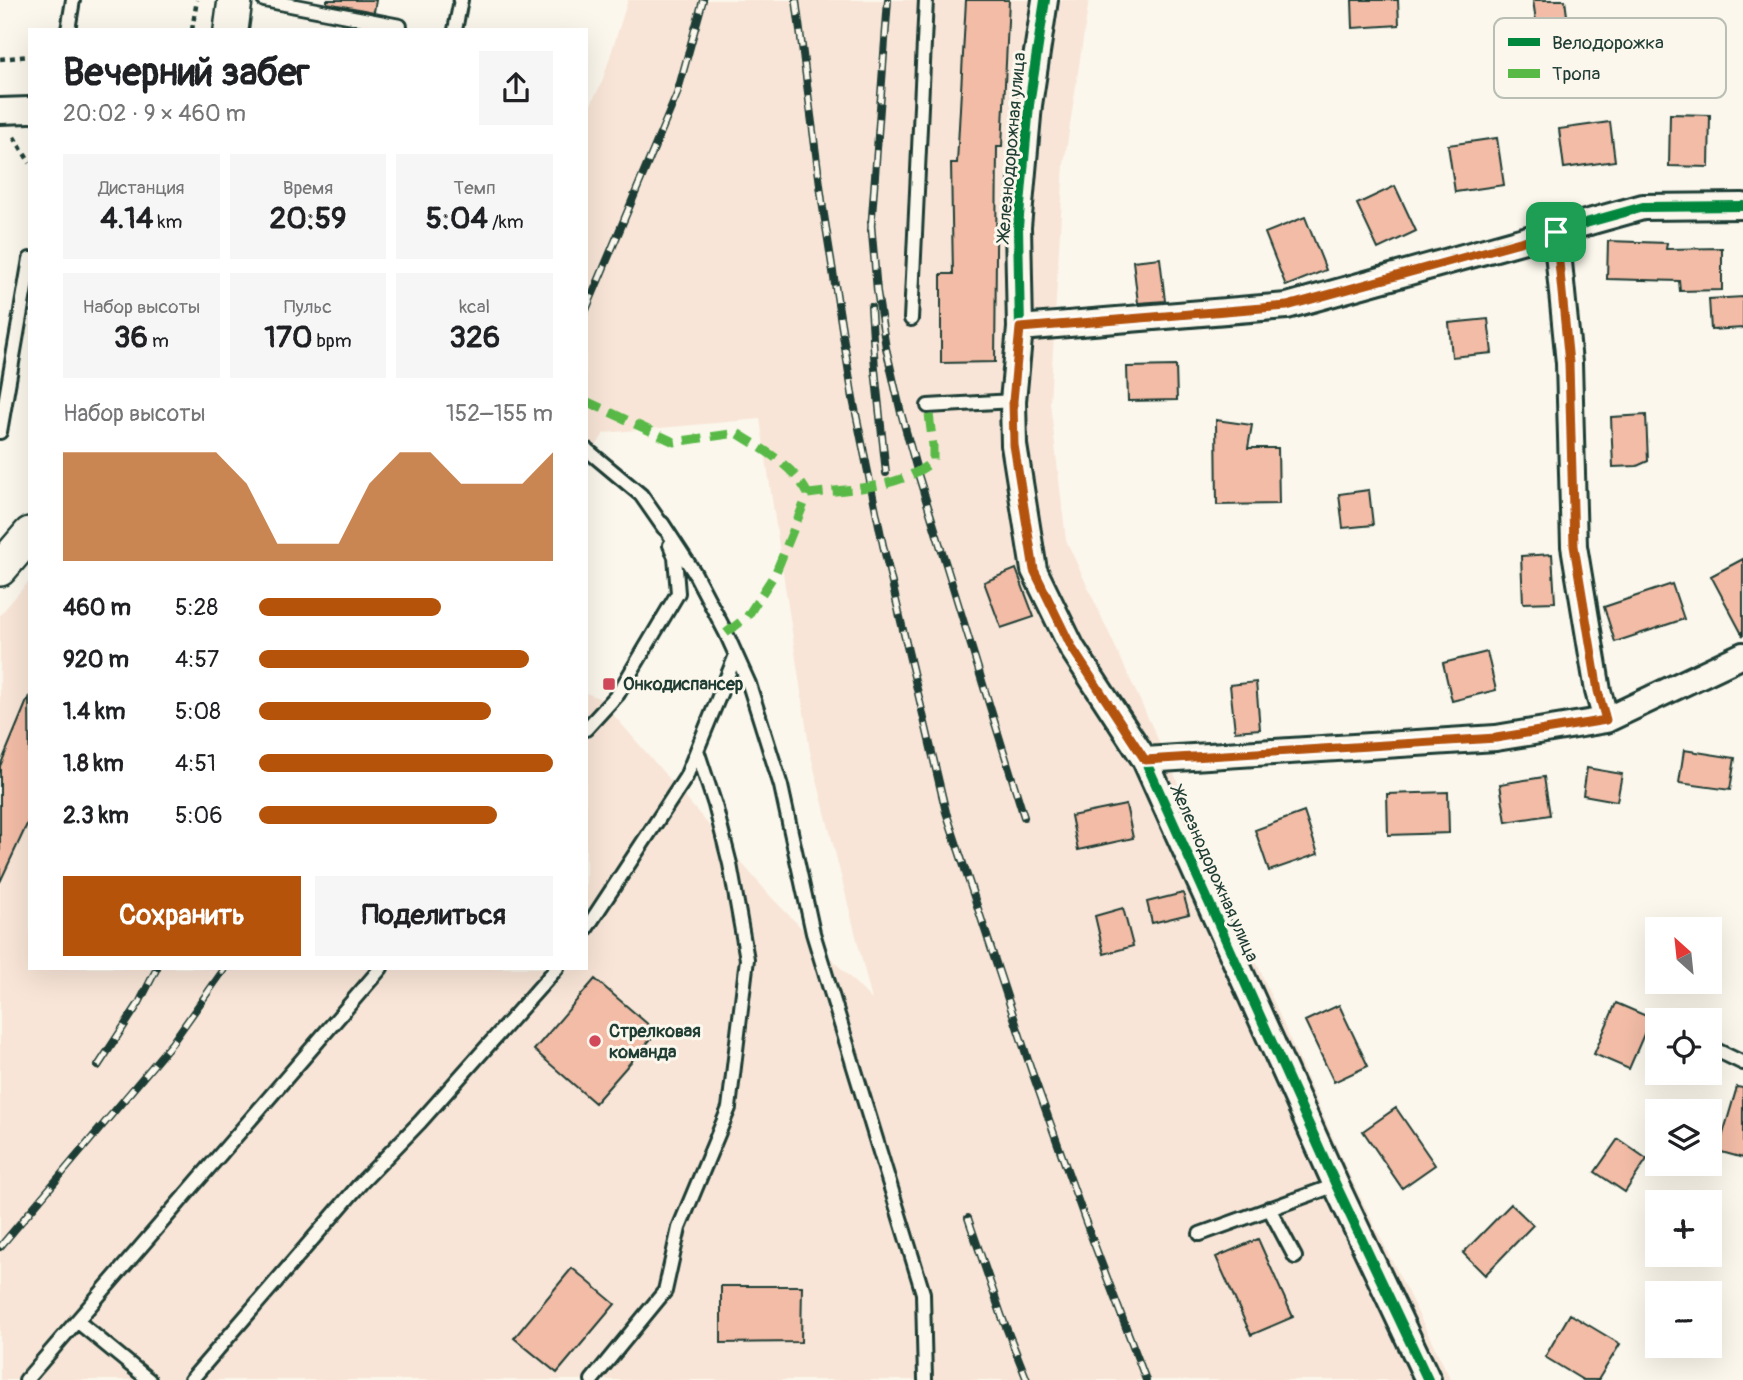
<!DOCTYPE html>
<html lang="ru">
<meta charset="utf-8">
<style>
:root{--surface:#fff;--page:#f6f6f6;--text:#202124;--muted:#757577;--accent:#b45309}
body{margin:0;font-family:Pangolin,sans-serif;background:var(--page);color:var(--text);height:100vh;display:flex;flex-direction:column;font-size:26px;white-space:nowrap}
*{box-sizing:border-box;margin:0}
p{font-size:23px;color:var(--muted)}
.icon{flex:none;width:38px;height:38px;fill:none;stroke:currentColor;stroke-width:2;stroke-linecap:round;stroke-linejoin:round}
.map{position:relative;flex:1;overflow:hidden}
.side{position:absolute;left:28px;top:28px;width:560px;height:942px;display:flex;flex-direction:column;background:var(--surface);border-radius:0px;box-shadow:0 7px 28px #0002}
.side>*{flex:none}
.needle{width:46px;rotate:333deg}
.buttons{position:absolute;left:1645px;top:917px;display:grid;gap:14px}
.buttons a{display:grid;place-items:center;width:77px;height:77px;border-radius:0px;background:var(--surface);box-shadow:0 7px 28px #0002;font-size:35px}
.pin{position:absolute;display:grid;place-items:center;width:60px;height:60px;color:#fff;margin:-30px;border-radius:14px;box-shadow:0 4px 10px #0006}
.round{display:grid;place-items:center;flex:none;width:74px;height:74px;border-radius:0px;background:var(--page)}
.summary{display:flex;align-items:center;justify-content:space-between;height:119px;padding:0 35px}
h1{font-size:38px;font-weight:700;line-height:52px}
.metrics{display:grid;grid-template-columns:repeat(3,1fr);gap:10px;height:119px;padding:7px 35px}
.metrics div{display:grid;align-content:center;border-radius:0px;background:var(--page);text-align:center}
.metrics b{font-size:30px;font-weight:700}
.metrics small{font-size:19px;font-weight:400}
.metrics p{font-size:19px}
.chart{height:196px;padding:14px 35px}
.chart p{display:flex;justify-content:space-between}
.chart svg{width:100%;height:126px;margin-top:7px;fill:var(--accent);opacity:.7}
.cta{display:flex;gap:14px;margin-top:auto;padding:14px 35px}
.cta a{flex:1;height:80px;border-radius:0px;background:var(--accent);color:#fff;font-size:28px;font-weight:700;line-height:80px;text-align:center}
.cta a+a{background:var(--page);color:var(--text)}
ul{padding:0 35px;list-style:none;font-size:23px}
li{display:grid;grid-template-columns:112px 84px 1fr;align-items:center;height:52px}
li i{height:18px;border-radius:9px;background:var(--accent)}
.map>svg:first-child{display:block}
</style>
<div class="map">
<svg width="1743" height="1380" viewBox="0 0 1743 1380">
<rect width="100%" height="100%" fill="#fbf7ec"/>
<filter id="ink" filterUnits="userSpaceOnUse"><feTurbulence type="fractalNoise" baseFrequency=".0143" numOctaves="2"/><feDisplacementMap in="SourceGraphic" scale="14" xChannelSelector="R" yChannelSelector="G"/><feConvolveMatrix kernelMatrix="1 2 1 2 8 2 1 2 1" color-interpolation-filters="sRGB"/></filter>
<g filter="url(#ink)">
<!-- built -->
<path fill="#f8e5d7" d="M 628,0 L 1089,0 L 1064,164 L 1050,402 L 1066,540 L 1185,798 L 1346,1168 L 1451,1380 L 0,1380 L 0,615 L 30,580 L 30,968 L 586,968 L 586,693 L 599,698 L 772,898 L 872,1000 L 810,752 L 760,419 L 604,433 L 586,463 L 586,114 L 602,82 Z"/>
<!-- building -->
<path fill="#f2bca6" stroke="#1f3d34" stroke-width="2" d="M 327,0 L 376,0 L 374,12 L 327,3 Z
M 966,0 L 1009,0 L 1002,147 L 997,147 L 995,362 L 941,363 L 941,274 L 953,274 L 951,163 L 957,163 Z
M 1352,0 L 1398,0 L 1399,25 L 1353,28 Z
M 1533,0 L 1565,0 L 1569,31 L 1538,36 Z
M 1670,114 L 1710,115 L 1709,167 L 1669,166 Z
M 1610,122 L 1615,161 L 1564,168 L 1559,129 Z
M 1497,138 L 1504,185 L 1455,192 L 1448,145 Z
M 1395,186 L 1416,231 L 1378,249 L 1357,204 Z
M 1305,217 L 1326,270 L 1286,286 L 1265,233 Z
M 1608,241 L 1667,243 L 1666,249 L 1722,248 L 1722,290 L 1680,291 L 1679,281 L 1607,279 Z
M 1160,258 L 1165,301 L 1138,303 L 1133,261 Z
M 1743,297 L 1743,328 L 1711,330 L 1709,299 Z
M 1488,319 L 1492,353 L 1452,357 L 1449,323 Z
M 1176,366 L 1177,400 L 1128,401 L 1127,367 Z
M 1646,415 L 1648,461 L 1637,466 L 1613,467 L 1611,417 Z
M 1216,420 L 1252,425 L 1248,448 L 1278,448 L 1279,504 L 1217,505 Z
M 1369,490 L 1373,525 L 1343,528 L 1339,494 Z
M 1552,554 L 1555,602 L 1523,603 L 1521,556 Z
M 1743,559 L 1743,636 L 1711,576 Z
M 1016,569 L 1034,617 L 1001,628 L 984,582 Z
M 1672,584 L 1684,619 L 1615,642 L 1604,607 Z
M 1487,652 L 1496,690 L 1452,701 L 1443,663 Z
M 1256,682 L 1260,729 L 1235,731 L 1230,685 Z
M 29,696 L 30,818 L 0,882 L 0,766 Z
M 1684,750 L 1735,758 L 1730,790 L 1679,783 Z
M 1587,768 L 1622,774 L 1617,801 L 1583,795 Z
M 1544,777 L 1550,815 L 1506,822 L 1500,784 Z
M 1448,792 L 1449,833 L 1388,835 L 1387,794 Z
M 1126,805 L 1133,838 L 1078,850 L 1071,816 Z
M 1304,812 L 1318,854 L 1269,871 L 1255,830 Z
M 1183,893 L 1189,914 L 1152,923 L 1147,902 Z
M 1123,908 L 1133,946 L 1104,954 L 1095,916 Z
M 595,979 L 657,1032 L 595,1103 L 534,1050 Z
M 1616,1003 L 1651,1018 L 1629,1069 L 1594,1054 Z
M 1339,1005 L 1368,1066 L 1334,1082 L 1305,1021 Z
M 1737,1087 L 1743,1088 L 1743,1158 L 1718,1151 Z
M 1396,1108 L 1435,1165 L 1402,1188 L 1363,1131 Z
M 1618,1139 L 1647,1159 L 1625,1192 L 1595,1172 Z
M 1511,1204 L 1533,1225 L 1485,1275 L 1463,1253 Z
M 1258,1239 L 1293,1317 L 1251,1335 L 1216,1257 Z
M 572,1268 L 615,1304 L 557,1373 L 514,1338 Z
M 721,1286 L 802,1286 L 801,1342 L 721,1343 Z
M 1570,1314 L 1620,1344 L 1598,1380 L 1583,1380 L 1545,1357 Z"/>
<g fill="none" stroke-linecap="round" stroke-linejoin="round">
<defs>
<path id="service" d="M 264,0 L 400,26 L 399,30
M 68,30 L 73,0
M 455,30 L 461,0
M 911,319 L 926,0
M 928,406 L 1013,401
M 0,432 L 30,259
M 586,449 L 641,495 L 664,528
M 662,523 L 694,572 L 726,633 L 749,684 L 781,786 L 813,933 L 923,1293 L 925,1380
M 586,729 L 618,694 L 678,593 L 675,557 L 670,545
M 586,929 L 686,777 L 736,655
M 1710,1047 L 1743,1063
M 1269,1208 L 1295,1257
M 1200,1234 L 1336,1185
M 77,1321 L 149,1380
M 26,1380 L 381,968
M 191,1380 L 361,1183 L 420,1122 L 557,968
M 592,1380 L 665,1291 L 679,1228 L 729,1108 L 747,959 L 730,864 L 715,805 L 697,750"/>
<path id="minor" d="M 1045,0 L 1029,105 L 1018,227 L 1020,328 L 1013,401 L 1014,445 L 1034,570 L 1072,648 L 1145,760 L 1336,1185 L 1428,1380
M 0,111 L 30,110
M 1556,232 L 1569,363 L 1574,546 L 1598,691 L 1606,720
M 1020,328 L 1287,306 L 1643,207 L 1743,206
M 1145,760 L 1496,738 L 1606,720 L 1743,655"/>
<path id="secondary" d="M 231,30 L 235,0
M 0,569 L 30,534"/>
</defs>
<!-- service casing -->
<use href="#service" stroke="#1f3d34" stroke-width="18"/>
<!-- minor casing -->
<use href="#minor" stroke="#1f3d34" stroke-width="30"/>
<!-- secondary casing -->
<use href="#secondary" stroke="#1f3d34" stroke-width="38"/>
<!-- path -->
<path stroke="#1f3d34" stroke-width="4.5" stroke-dasharray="5 5" stroke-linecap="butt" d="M 192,30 L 197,0
M 0,59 L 30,56
M 14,137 L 30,163"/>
<!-- service -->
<use href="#service" stroke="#fbf7ec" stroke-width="12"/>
<!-- minor -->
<use href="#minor" stroke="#fbf7ec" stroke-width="24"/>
<!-- secondary -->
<use href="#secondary" stroke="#fbf7ec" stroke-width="33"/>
<defs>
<path id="rail" d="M 796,0 L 823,208 L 853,399 L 883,545 L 946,812 L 1032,1072 L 1085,1220 L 1146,1380
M 871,222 L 877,291 L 886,348 L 901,413 L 918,474 L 1024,817
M 871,230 L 888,0
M 871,307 L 875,369 L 886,473
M 586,310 L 677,94 L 703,0
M 98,1066 L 139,1003 L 157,968
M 968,1218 L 1002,1317 L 1027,1380
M 0,1247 L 172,1043 L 225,968"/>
</defs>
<!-- rail casing -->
<use href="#rail" stroke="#1f3d34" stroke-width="8"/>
<!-- rail -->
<use href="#rail" stroke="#fbf7ec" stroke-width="5" stroke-dasharray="16" stroke-linecap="butt"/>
<!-- quiet -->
<path stroke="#58b947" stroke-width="9" stroke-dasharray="18 9" stroke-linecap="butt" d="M 586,401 L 674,442 L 737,433 C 764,450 793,465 808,494
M 726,633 L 747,617 L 776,572 L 808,494 C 851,488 898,490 933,461 L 933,446 L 928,406"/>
<defs>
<path id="cycleway" d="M 1045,0 L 1029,105 L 1018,227 L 1020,328 L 1013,401 L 1014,445 L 1034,570 L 1072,648 L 1145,760 L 1336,1185 L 1428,1380
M 1020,328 L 1287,306 L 1643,207 L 1743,206"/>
</defs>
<!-- cycleway casing -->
<use href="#cycleway" stroke="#fbf7ec" stroke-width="15"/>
<!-- cycleway -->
<use href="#cycleway" stroke="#00873e" stroke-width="10"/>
</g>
</g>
<g fill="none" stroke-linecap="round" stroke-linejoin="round" filter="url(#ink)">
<defs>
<path id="route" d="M 1556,232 L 1569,363 L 1574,546 L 1598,691 L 1606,720 L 1496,738 L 1145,760 L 1072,648 L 1034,570 L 1014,445 L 1013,401 L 1020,328 L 1287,306 Z"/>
</defs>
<!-- route casing -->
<use href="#route" stroke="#fff" stroke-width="14"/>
<!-- route -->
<use href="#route" stroke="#b45309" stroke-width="9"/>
</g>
<!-- markers -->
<g fill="#d1495b" stroke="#fbf7ec" stroke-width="2.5">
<rect x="602" y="677" width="14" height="14" rx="3.5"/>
<circle cx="595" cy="1041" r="7"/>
</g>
<g text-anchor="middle" stroke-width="6" stroke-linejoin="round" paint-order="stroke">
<!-- street labels -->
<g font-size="18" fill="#1f3d34" stroke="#fbf7ec">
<text transform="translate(1011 147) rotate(-85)" y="6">Железнодорожная улица</text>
<text transform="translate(1215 874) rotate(66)" y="6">Железнодорожная улица</text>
</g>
<!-- poi labels -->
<g font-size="18" font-weight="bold" fill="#1f3d34" stroke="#fbf7ec" text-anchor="start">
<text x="623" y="690">Онкодиспансер</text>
<text x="609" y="1037">Стрелковая<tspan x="609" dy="21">команда</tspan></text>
</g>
</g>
<!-- legend -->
<rect x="1494" y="18" width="232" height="80" rx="10" fill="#fbf7ec" stroke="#b9bfb5" stroke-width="2"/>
<rect x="1508" y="38" width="32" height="8" fill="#00873e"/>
<rect x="1508" y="69" width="32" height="9" fill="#58b947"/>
<g font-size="19" fill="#1f3d34">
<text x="1552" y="49">Велодорожка</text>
<text x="1552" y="80">Тропа</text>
</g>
</svg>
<div class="buttons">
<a><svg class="needle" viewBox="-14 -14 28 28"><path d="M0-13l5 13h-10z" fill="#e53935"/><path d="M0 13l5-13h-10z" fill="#757577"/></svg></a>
<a><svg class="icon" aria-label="locate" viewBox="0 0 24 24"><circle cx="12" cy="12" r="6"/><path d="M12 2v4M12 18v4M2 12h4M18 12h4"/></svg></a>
<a><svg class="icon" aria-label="layers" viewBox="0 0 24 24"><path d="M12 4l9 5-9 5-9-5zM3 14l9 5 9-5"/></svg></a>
<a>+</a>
<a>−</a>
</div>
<div class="pin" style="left:1556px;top:232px;background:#1e9e55"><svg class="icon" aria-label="arrive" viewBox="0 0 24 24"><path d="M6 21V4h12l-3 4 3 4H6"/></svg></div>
<section class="side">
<div class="summary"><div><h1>Вечерний забег</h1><p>20:02 · 9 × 460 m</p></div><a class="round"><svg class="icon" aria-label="share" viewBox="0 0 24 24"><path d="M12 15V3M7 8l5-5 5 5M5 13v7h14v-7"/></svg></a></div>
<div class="metrics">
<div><p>Дистанция</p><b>4.14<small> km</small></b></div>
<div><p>Время</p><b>20:59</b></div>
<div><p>Темп</p><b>5:04<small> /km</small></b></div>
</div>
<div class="metrics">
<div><p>Набор высоты</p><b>36<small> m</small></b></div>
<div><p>Пульс</p><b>170<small> bpm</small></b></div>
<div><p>kcal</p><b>326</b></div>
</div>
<div class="chart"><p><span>Набор высоты</span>152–155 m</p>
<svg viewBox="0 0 160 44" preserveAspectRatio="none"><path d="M0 44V6L10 6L20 6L30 6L40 6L50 6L60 17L70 38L80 38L90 38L100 17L110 6L120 6L130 17L140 17L150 17L160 6V44z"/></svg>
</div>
<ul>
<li><b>460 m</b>5:28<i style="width:62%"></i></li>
<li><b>920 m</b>4:57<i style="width:92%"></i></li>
<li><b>1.4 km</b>5:08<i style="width:79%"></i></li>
<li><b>1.8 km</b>4:51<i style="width:100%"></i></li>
<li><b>2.3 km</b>5:06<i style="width:81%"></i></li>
</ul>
<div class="cta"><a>Сохранить</a><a>Поделиться</a></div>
</section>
</div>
